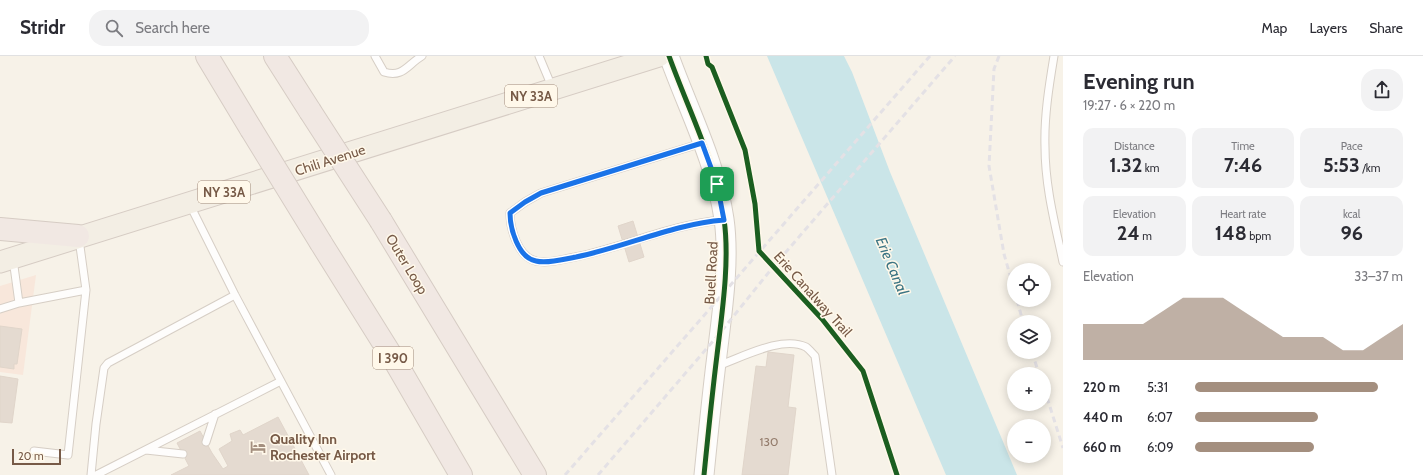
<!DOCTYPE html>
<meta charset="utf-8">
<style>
:root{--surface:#fff;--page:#f2f2f3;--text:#2b2b33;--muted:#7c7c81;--line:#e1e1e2;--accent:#a48f7f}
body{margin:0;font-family:Cabin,sans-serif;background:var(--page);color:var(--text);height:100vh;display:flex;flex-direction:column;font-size:15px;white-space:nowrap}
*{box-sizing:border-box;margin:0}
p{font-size:13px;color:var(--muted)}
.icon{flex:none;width:22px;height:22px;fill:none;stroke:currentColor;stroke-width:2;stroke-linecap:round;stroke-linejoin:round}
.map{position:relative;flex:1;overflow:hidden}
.details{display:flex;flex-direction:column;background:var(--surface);width:360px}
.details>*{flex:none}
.buttons{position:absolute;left:1007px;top:207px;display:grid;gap:8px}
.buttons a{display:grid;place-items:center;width:44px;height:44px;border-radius:50%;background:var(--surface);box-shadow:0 2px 10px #0003;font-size:20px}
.scale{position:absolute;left:12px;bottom:10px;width:49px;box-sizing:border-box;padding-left:4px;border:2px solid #775a47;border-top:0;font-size:11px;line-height:14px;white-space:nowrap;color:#775a47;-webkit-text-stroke:3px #fff8ea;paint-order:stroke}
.pin{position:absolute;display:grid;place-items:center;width:34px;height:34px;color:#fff;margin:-17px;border-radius:8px;box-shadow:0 2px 6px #0006}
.round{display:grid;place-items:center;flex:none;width:42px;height:42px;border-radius:16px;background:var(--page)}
.headline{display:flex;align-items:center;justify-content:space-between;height:68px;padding:0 20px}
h1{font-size:22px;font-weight:700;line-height:30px}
.stats{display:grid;grid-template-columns:repeat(3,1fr);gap:6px;height:68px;padding:4px 20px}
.stats div{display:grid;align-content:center;border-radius:10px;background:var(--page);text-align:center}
.stats b{font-size:20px;font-weight:700}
.stats small{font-size:11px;font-weight:400}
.stats p{font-size:11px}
.chart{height:112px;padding:8px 20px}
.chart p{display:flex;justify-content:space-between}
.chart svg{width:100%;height:72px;margin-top:4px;fill:var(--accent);opacity:.7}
ul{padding:0 20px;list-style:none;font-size:13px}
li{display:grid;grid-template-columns:64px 48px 1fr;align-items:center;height:30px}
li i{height:10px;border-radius:5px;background:var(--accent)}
header{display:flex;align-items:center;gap:24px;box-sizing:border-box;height:56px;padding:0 20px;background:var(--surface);border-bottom:1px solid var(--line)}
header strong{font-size:19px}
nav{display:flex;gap:22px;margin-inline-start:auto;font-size:14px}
.search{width:280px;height:36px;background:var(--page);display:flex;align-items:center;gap:10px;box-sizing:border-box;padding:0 14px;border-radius:16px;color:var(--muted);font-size:15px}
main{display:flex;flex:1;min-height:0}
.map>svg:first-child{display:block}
</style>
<header>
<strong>Stridr</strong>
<div class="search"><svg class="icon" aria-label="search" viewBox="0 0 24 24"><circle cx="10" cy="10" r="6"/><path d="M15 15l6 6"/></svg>Search here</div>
<nav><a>Map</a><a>Layers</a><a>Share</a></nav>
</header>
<main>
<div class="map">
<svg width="1063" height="419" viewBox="0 0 1063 419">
<rect width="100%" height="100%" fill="#f7f2e8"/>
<!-- commercial -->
<path fill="#f8e7db" d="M 36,219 L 23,319 L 0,316 L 0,230 Z"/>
<!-- water -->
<path fill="#cae5e8" d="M 767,0 L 844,0 L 852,16 L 890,116 L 1017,419 L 946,419 Z"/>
<!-- building -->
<path fill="#e4dad0" stroke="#e0d5ca" d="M 633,165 L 644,201 L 629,206 L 618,170 Z
M 0,270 L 22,273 L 17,308 L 14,308 L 14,313 L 0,311 Z
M 768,296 L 794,299 L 788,351 L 796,352 L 788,419 L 742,419 L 756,310 L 766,311 Z
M 0,320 L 18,323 L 12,367 L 0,366 Z
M 278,361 L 309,419 L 171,419 L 189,410 L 177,387 L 200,375 L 212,397 L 223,413 L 228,410 L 219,393 L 232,385 L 230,378 L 240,374 L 243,379 Z"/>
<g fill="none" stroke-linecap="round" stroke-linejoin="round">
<defs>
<path id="lane" d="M 375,0 L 384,16 C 403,22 407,9 422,0
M 539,0 L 552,31
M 1054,0 C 1049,30 1044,61 1045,91 C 1045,130 1055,168 1063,206
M 702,87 L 541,137 L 525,146 L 510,157 C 510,173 518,201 536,205 C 548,208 563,203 575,201 C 625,191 672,168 723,164
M 190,149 L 235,239 L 331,419
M 19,247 L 86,234 L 79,183
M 0,253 L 19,247 L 13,203
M 717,310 C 741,302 782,279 806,291 C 809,293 812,297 815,300 L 832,419
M 206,386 L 215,358
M 146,394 L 183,398
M 34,395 L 68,399 L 86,234
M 91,419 L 96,368 L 104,312 L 108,307 L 235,239
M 96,419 L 281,325"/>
<path id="secondary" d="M 669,0 C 688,53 716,107 724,163 C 730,205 722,257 717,299 C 712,339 708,379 704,419"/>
<path id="primary" d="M 0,206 L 659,0"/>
<path id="highway" d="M 207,0 L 251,73
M 275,0 L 310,55
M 381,165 L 535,419
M 0,173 L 78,180
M 321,187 L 396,307 L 461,419"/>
</defs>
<!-- lane casing -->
<use href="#lane" stroke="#d6cec5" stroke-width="9"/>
<!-- secondary casing -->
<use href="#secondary" stroke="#d6cec5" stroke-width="21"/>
<!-- primary casing -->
<use href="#primary" stroke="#d6ccc4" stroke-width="23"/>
<!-- highway casing -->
<use href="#highway" stroke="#d6ccc4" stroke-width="24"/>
<!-- lane -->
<use href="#lane" stroke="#fefdfc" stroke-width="7"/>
<!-- secondary -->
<use href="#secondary" stroke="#fefdfc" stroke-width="19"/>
<!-- primary -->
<use href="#primary" stroke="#f3eee4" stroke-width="21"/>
<!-- highway -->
<use href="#highway" stroke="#f1e8e3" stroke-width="22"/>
<!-- rail -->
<path stroke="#e4e1e5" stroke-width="3" stroke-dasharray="6 4" stroke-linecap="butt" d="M 999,0 L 994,13 L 989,110 L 1004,198 L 1014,233
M 1017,244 L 1023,266
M 1032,296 L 1039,318
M 1044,332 L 1063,392
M 565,419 L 930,0
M 598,419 L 720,277 L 773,211 L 955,0"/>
<defs>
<path id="highway-bridge" d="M 310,55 L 381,165
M 251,73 L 321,187"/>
</defs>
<!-- highway-bridge casing -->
<use href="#highway-bridge" stroke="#d6ccc4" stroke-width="24" stroke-linecap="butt"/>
<!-- highway-bridge -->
<use href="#highway-bridge" stroke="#f1e8e3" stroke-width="22"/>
<defs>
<path id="cycleway" d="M 669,0 C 688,53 716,107 724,163 C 730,205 722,257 717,299 C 712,339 708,379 704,419
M 706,0 L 708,8 L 712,11 L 745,94 L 755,148 L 759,195 L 822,263 L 863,315 L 897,419"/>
</defs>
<!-- cycleway casing -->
<use href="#cycleway" stroke="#fff8ea" stroke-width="8"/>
<!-- cycleway -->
<use href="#cycleway" stroke="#1b5e20" stroke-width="5"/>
</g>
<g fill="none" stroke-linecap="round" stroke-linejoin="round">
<defs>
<path id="route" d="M 702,87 L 717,128 L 724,164 C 673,168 626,191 576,201 C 564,203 548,208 536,205 C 518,202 510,172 510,157 L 525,146 L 541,137 Z"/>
</defs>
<!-- route casing -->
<use href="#route" stroke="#fff" stroke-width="8"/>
<!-- route -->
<use href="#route" stroke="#1a73e8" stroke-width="5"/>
</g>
<!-- icons -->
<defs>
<symbol id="hotel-bare" viewBox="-9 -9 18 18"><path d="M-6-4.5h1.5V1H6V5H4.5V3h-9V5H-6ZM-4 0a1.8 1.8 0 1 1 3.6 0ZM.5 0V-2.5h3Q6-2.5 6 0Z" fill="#a48f7f" stroke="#fff8ea" stroke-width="2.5" paint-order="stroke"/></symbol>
</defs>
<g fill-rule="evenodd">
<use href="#hotel-bare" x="247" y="380" width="22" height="22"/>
</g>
<g text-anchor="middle" stroke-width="3" stroke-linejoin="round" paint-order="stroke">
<!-- number labels -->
<g font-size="12" fill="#947c6c">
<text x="769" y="390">130</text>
</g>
<!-- shield labels -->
<g fill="#fff8ea" stroke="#a08978" stroke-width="1">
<rect x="505" y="29" width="52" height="22" rx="3"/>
<rect x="198" y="125" width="52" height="22" rx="3"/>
<rect x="373" y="291" width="40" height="22" rx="3"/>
</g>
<g font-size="13" font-weight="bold" fill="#775a47">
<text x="531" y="45">NY 33A</text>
<text x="224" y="141">NY 33A</text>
<text x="393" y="307">I 390</text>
</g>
<!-- street labels -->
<g font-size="14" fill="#775a47" stroke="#fff8ea">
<text transform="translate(330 104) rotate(-18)" y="5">Chili Avenue</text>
<text transform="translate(407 208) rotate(59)" y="5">Outer Loop</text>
<text transform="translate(711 217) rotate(-87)" y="5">Buell Road</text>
<text transform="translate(813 238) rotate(48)" y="5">Erie Canalway Trail</text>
</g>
<!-- poi labels -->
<g font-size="14" font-weight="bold" fill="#775a47" stroke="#fff8ea" text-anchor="start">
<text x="270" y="388">Quality Inn<tspan x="270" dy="16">Rochester Airport</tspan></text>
</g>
<!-- water labels -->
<g font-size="15" font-style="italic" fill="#3c7584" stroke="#fff8ea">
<text transform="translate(892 210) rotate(67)" y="5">Erie Canal</text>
</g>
</g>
</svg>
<div class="buttons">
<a><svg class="icon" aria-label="locate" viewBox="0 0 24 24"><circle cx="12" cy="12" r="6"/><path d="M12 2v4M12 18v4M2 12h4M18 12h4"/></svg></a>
<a><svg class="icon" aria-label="layers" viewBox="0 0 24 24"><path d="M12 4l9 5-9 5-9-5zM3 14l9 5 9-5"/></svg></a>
<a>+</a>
<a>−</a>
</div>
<div class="scale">20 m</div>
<div class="pin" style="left:717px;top:128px;background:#1e9e55"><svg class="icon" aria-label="arrive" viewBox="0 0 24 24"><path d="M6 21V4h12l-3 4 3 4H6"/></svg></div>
</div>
<section class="details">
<div class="headline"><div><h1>Evening run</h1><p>19:27 · 6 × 220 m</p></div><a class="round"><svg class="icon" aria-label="share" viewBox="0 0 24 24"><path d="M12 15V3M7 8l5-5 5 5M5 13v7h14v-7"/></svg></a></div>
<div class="stats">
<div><p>Distance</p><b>1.32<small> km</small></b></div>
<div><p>Time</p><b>7:46</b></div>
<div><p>Pace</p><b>5:53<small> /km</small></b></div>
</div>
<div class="stats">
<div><p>Elevation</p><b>24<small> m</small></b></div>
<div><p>Heart rate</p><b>148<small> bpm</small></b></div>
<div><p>kcal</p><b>96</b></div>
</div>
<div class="chart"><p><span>Elevation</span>33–37 m</p>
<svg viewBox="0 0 160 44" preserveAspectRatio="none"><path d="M0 44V22L10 22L20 22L30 22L40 14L50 6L60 6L70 6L80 14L90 22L100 30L110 30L120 30L130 38L140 38L150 30L160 22V44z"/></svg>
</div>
<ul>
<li><b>220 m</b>5:31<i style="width:88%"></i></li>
<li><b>440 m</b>6:07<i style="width:59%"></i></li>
<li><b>660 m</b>6:09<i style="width:57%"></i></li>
</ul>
</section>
</main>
